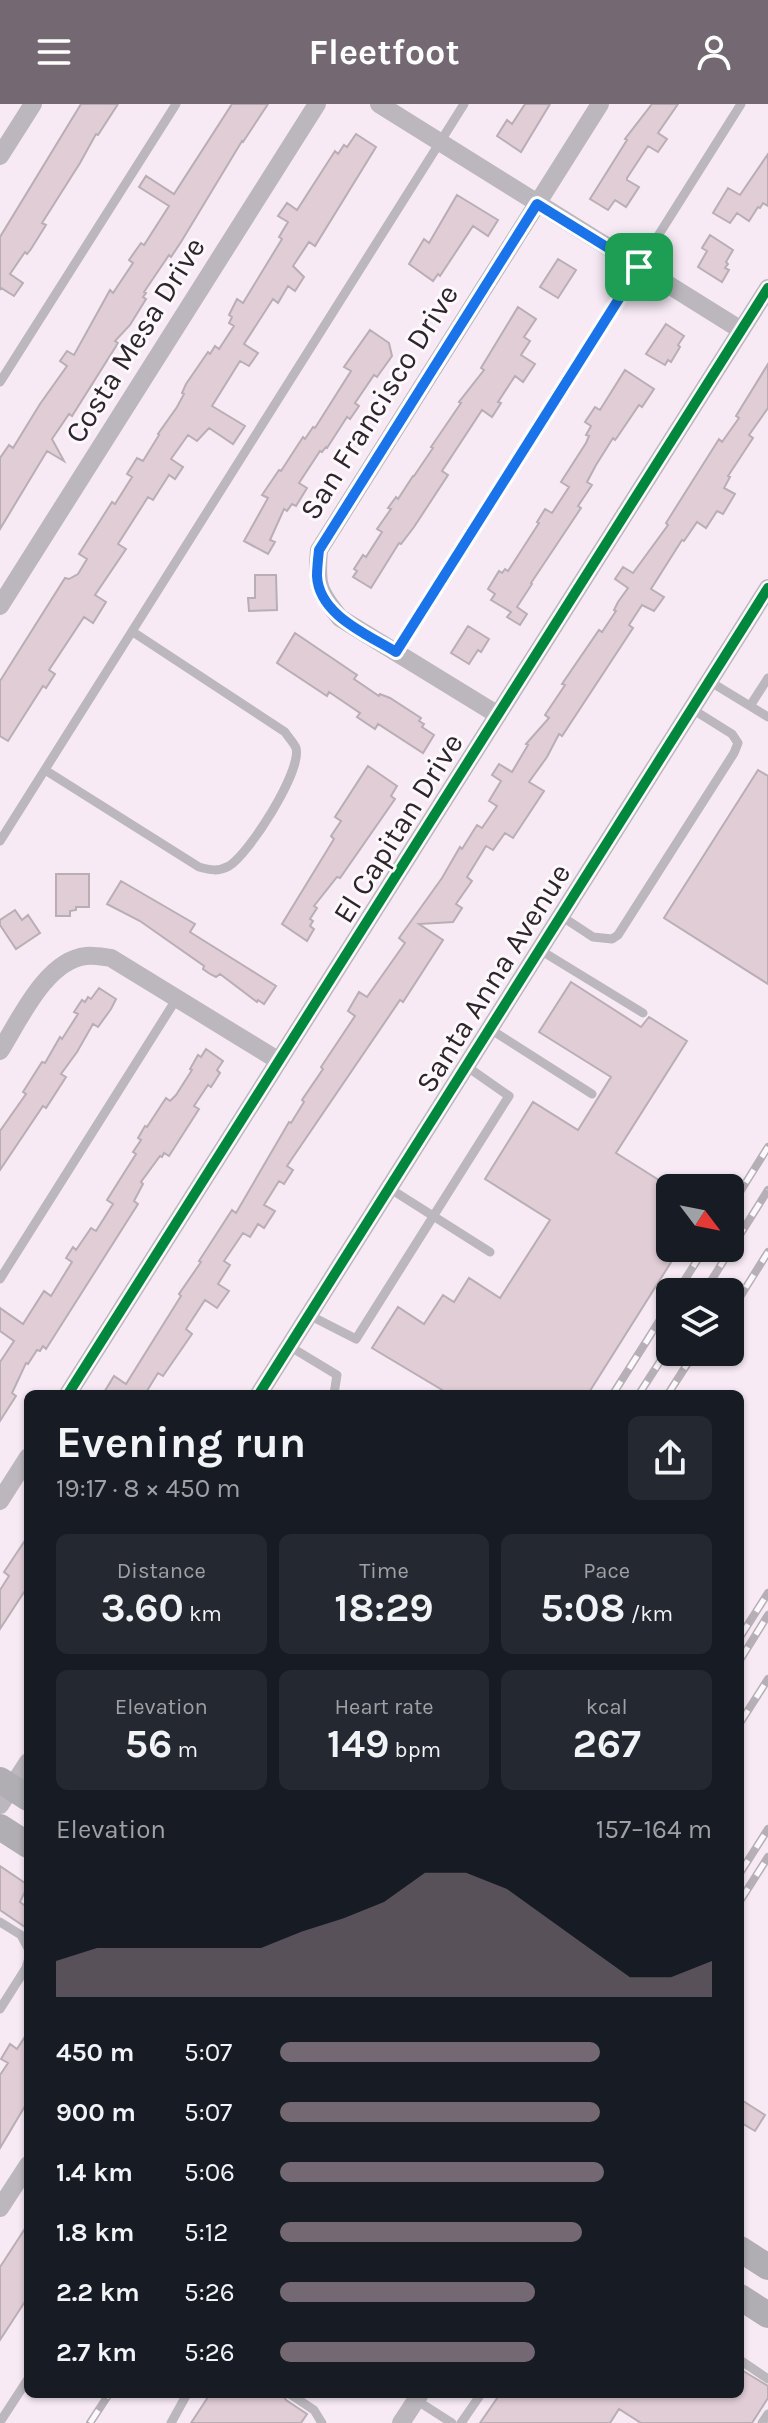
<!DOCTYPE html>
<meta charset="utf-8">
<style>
:root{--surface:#171b24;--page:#242831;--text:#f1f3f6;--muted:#9ea1a6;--accent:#746972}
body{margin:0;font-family:Karla,sans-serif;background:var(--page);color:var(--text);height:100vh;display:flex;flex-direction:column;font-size:30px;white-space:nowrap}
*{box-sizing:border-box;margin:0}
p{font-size:26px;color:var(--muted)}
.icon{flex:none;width:44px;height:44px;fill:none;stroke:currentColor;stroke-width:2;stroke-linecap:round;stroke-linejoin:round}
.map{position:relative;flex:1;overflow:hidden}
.side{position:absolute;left:24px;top:1286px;width:720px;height:1008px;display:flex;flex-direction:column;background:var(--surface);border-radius:12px;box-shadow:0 2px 6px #0004}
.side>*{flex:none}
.needle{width:52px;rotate:122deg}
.fabs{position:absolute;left:656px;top:1070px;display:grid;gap:16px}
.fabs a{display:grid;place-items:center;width:88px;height:88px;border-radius:12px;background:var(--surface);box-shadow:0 2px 6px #0004;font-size:40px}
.pin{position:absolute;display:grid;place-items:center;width:68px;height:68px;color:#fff;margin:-34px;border-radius:16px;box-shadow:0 4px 12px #0006}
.round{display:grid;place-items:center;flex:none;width:84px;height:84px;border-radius:12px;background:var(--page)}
.headline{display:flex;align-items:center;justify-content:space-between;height:136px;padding:0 32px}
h1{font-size:44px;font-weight:700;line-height:60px}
.figures{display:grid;grid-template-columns:repeat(3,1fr);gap:12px;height:136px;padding:8px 32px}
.figures div{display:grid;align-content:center;border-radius:12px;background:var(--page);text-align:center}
.figures b{font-size:40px;font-weight:700}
.figures small{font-size:22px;font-weight:400}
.figures p{font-size:22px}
.chart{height:224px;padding:16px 32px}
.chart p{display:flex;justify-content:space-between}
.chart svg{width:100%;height:144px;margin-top:8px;fill:var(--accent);opacity:.7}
ul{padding:0 32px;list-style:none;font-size:26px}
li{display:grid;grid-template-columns:128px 96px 1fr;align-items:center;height:60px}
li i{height:20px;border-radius:10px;background:var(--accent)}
header{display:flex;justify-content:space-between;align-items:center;height:104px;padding:0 32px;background:var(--accent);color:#fff;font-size:36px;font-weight:700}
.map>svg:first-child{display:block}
</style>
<header><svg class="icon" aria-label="menu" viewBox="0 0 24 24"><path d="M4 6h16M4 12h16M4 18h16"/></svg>Fleetfoot<svg class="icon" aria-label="person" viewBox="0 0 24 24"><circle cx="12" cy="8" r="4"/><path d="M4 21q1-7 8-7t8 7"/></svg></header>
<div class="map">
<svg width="768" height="2319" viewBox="0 0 768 2319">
<rect width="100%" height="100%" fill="#f7eaf5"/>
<!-- building -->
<path fill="#e1cdd6" stroke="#b9aeb4" stroke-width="2" d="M 81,0 L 118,0 L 98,31 L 96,30 L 80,59 L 42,119 L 46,121 L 31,145 L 27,150 L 25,148 L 10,170 L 23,179 L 14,192 L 1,184 L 0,186 L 0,133 Z
M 232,0 L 268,0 L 243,38 L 242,37 L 181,138 L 171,153 L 169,151 L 144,188 L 146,189 L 143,193 L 146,195 L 130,221 L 115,237 L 118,239 L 72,312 L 69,310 L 52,335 L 64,357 L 47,347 L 0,425 L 0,354 L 9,341 L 13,344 L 40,300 L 67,262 L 60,257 L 67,247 L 74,251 L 110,186 L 113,189 L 133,159 L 129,156 L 141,139 L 144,141 L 169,102 L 139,83 L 146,72 L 174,90 Z
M 525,0 L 550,0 L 521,48 L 497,32 L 507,16 L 512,20 Z
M 652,0 L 678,0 L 658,29 L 667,35 L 658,48 L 648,42 L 627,74 L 627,76 L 639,83 L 626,103 L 615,96 L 608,106 L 590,95 L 627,36 L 625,35 Z
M 356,30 L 376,43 L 315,142 L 309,138 L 293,162 L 304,173 L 295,187 L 288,182 L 278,199 L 273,195 L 244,240 L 258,249 L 249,262 L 240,257 L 212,302 L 245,322 L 233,340 L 209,324 L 197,337 L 188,331 L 171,355 L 183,363 L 175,375 L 169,371 L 153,396 L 148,393 L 118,440 L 126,445 L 95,491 L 106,498 L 93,519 L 84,513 L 49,566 L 55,570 L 46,584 L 43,582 L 8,637 L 0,632 L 0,577 L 65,474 L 69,475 L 78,470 L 87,455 L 79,450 L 112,398 L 115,400 L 132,373 L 127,370 L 137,354 L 143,357 L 159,331 L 158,330 L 177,303 L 184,290 L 182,289 L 186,280 L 208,248 L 210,250 L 215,242 L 219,245 L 234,222 L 229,219 L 232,213 L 229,211 L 237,195 L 243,199 L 282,135 L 279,133 L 288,118 L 278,112 L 287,99 L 297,106 L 335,47 L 338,50 L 344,41 L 347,43 Z
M 768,50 L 768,102 L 763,99 L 760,104 L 758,103 L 749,117 L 737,109 L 730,119 L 713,109 L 728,84 L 740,91 Z
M 457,91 L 498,116 L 488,132 L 473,122 L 440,172 L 438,170 L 433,177 L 409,160 L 424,135 L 429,139 Z
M 710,131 L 733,146 L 726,158 L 728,160 L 725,164 L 729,166 L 722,178 L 698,163 L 707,147 L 702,144 Z
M 558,155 L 576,166 L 558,194 L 540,183 Z
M 518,203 L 536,215 L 524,233 L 530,237 L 521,251 L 535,260 L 523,278 L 515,272 L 498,298 L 501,299 L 492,313 L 482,306 L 442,367 L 448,371 L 414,423 L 401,440 L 399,439 L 371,484 L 353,473 L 357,467 L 354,465 L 363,451 L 366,453 L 382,428 L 377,425 L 391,405 L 388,404 L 396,393 L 398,395 L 413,372 L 414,372 L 433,344 L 431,343 L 461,299 L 459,298 L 484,266 L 481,264 Z
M 666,220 L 684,232 L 678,241 L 680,243 L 671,258 L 668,256 L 665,261 L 646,250 Z
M 370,226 L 389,239 L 392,252 L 377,273 L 374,271 L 355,299 L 359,302 L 350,315 L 347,313 L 327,344 L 326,343 L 322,348 L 320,347 L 299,379 L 307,384 L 296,402 L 292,400 L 287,407 L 284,405 L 270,436 L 275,438 L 268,450 L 244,437 L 268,394 L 262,391 L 279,366 L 281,367 L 303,333 L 305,335 L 313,323 L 315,324 L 351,267 L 344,263 Z
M 768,260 L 768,304 L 749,331 L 753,334 L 728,372 L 730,373 L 724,384 L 735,390 L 723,410 L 717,407 L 706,424 L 697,418 L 684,437 L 682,436 L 651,485 L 664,493 L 654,507 L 642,501 L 629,521 L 633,524 L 562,632 L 559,630 L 547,653 L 529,678 L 544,687 L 513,734 L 505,729 L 493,746 L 486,742 L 467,773 L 472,777 L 456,800 L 462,804 L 453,818 L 419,820 L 443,836 L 403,898 L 400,896 L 287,1062 L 293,1066 L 284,1080 L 279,1077 L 264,1101 L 275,1107 L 264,1124 L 258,1120 L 250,1133 L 243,1129 L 224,1157 L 230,1161 L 218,1180 L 229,1187 L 217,1204 L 205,1196 L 186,1225 L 192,1230 L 163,1272 L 158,1269 L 145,1290 L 103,1290 L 114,1272 L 126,1280 L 181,1192 L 179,1190 L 201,1158 L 199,1157 L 232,1106 L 236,1109 L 289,1018 L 291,1019 L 304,998 L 302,996 L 323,965 L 321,963 L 355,912 L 348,907 L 359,888 L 367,893 L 405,839 L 399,834 L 442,774 L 460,743 L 462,745 L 477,721 L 482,724 L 497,702 L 489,697 L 501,677 L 492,671 L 499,660 L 512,668 L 528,641 L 526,640 L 549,614 L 545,611 L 565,581 L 562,580 L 599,526 L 602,528 L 616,507 L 614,506 L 618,498 L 628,484 L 615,475 L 623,463 L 633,469 L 668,421 L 666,419 L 719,335 L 722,338 L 739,314 L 736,312 Z
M 625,266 L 654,285 L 642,303 L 639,301 L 618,332 L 615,336 L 613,334 L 596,361 L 587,378 L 592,381 L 578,402 L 581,404 L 531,479 L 532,480 L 517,503 L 527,510 L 520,521 L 507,513 L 511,508 L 491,496 L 495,490 L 488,485 L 499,467 L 502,469 L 505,465 L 508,467 L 539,419 L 537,418 L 545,405 L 552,409 L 569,383 L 561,378 L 586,339 L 589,332 L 586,331 L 591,322 L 585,318 L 595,303 L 600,306 Z
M 255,471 L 276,471 L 277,506 L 249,507 L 248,494 L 255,494 Z
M 468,522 L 489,535 L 481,548 L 478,546 L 469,560 L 451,549 Z
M 295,529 L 357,571 L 354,575 L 379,592 L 380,590 L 390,594 L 421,614 L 419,617 L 424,620 L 422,623 L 434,631 L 423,649 L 378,620 L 375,625 L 357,613 L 360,609 L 329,588 L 327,592 L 277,559 Z
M 368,662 L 397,682 L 391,692 L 395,695 L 340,774 L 337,773 L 314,802 L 317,804 L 310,815 L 313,817 L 310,822 L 314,825 L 307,837 L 282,820 L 334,735 L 331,732 L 341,717 L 335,713 Z
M 758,666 L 768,672 L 768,880 L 664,814 Z
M 56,770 L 89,770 L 89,803 L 76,803 L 76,806 L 70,807 L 70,812 L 56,812 Z
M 121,777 L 195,820 L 190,828 L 276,882 L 264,900 L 258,896 L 257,898 L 220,870 L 216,873 L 210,870 L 203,865 L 204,862 L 140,817 L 107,800 Z
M 15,806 L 22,816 L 28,811 L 40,829 L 16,845 L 0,821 L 0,816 Z
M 571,878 L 641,923 L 649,913 L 687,937 L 616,1049 L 670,1083 L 670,1144 L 680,1144 L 588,1290 L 449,1290 L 372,1244 L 398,1203 L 424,1220 L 443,1191 L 454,1198 L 469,1174 L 500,1194 L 550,1116 L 485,1075 L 533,998 L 578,1026 L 611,973 L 539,928 Z
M 99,884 L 116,895 L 111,905 L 98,923 L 93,920 L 77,948 L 61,970 L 66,973 L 46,1004 L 43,1002 L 0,1066 L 0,1027 L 26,990 L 23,988 L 42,958 L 45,959 L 60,933 L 62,935 L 78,910 L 74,908 L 82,896 L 85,898 L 88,893 L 91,895 Z
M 206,945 L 223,957 L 217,966 L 220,969 L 211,983 L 208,981 L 194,1002 L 199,1005 L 169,1052 L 164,1049 L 162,1053 L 160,1052 L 141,1078 L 143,1080 L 134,1097 L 138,1100 L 46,1245 L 43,1242 L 40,1247 L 37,1246 L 28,1260 L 26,1259 L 12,1289 L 16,1292 L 0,1317 L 0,1258 L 14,1237 L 0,1227 L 0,1204 L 23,1220 L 44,1187 L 51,1192 L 72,1158 L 66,1154 L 73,1143 L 76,1146 L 91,1124 L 96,1127 L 113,1100 L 107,1096 L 136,1050 L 133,1048 L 141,1036 L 138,1034 L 145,1022 L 147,1023 L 166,994 L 170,997 L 176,991 L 192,966 L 190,965 L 198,951 L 201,953 Z
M 28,1432 L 28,1482 L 0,1525 L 0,1486 L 9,1472 L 4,1468 Z
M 0,1762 L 28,1781 L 20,1798 L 28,1804 L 28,1825 L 0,1806 Z
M 28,1928 L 28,1997 L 0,2044 L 0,1971 L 8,1959 L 1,1955 L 10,1940 L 17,1945 Z
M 740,1995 L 765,2011 L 755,2027 L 740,2018 Z
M 28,2120 L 28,2193 L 0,2236 L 0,2163 Z
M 740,2265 L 768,2282 L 768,2294 L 752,2319 L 641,2319 L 619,2305 L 610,2319 L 480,2319 L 500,2290 L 740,2290 Z
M 210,2290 L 283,2290 L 286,2296 L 307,2310 L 301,2319 L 191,2319 Z"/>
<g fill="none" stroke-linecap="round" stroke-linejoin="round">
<!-- service -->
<path stroke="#bbb7bd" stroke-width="9" d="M 0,278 L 176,0
M 396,548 L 741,0
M 709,577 L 768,613
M 750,602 L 768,574
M 45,666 L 199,763 C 210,766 218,768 229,762 C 249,750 302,667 296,644 C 294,639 288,633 285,628 L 133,528
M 0,737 L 464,0
M 561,812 L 593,833 L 612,835 L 618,831 L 734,649 L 738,639 L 732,630 L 692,605
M 540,846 L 643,909
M 490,925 L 592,990
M 389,1084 L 490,1148
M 0,1175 L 177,894
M 309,1211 L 356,1235 L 509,992 L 466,962
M 289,1242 L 337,1271 L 334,1290
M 0,1818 L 21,1831 L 28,1844
M 0,1905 L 26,1864 L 28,1857
M 740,2256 L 768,2275
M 290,2290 L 314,2306 L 322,2319
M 416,2296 L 452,2319
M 0,2318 L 28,2275
M 171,2319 L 187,2290
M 461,2319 L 481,2290
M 762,2319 L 768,2310"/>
<!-- minor -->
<path stroke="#bbb7bd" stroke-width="18" d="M 379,0 L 741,226
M 0,52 L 33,0
M 0,502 L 317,0
M 498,611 L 340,514 C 318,487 316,481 319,446 L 600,0
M 0,947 C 19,917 46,856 86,852 C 94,851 103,853 111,854 L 279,957
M 68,1290 L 768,184
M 259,1290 L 768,484
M 0,1397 L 28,1353
M 0,1701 L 28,1658
M 0,2104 L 28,2061
M 401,2319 L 420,2290"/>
<!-- secondary -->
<path stroke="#b0adb3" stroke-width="26" d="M 0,1676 L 28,1694
M 0,1723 L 28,1741
M 740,2145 L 768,2163
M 740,2193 L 768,2211"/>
<defs>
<path id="rail" d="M 730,1104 L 768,1043
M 677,1188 L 705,1144
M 704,1188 L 768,1086
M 730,1209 L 768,1148
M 613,1290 L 670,1200
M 639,1290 L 670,1242
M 668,1290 L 695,1248
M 740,1533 L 768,1489
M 740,1556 L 768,1511
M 740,1619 L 768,1575
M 740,1769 L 768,1725
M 740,1797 L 768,1753
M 90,2319 L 109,2290"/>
</defs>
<!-- rail casing -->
<use href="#rail" stroke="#b6afb6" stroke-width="8"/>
<!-- rail -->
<use href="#rail" stroke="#fdf8fc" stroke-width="5" stroke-dasharray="15" stroke-linecap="butt"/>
<defs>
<path id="cycleway" d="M 68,1290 L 768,184
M 259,1290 L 768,484"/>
</defs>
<!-- cycleway casing -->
<use href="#cycleway" stroke="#fdf8fc" stroke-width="15"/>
<!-- cycleway -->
<use href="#cycleway" stroke="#00873e" stroke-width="10"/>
</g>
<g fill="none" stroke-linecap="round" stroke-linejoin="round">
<defs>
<path id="route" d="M 537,100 L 639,163 L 396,548 C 367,530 319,511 317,472 C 317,464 318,455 319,446 Z"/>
</defs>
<!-- route casing -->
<use href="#route" stroke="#fff" stroke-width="16"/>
<!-- route -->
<use href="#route" stroke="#1a73e8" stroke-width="10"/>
</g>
<g text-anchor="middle" stroke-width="6" stroke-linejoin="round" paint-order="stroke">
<!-- street labels -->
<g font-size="30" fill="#2e242c" stroke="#fdf8fc">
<text transform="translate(135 236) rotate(-58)" y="10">Costa Mesa Drive</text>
<text transform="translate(379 298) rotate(-58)" y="10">San Francisco Drive</text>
<text transform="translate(398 724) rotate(-58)" y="10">El Capitan Drive</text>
<text transform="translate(493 874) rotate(-58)" y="10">Santa Anna Avenue</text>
</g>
</g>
</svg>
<div class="fabs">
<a><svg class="needle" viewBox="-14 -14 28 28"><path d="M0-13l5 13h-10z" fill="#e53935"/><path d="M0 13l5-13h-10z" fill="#9ea1a6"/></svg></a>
<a><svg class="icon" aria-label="layers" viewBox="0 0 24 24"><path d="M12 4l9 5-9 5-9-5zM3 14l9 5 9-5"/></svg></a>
</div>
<div class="pin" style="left:639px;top:163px;background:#1e9e55"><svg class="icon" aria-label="arrive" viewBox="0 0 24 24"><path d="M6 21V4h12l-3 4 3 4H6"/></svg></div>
<section class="side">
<div class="headline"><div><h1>Evening run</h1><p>19:17 · 8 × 450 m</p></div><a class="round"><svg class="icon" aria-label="share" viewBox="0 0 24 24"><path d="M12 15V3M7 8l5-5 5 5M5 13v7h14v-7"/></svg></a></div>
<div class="figures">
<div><p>Distance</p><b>3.60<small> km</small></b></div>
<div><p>Time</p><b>18:29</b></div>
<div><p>Pace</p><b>5:08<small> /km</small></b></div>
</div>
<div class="figures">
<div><p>Elevation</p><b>56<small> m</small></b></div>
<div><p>Heart rate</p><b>149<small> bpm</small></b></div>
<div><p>kcal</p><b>267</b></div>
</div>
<div class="chart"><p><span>Elevation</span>157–164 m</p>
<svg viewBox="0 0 160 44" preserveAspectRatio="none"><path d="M0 44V33L10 29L20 29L30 29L40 29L50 29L60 24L70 20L80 15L90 6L100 6L110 11L120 20L130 29L140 38L150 38L160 33V44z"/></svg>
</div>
<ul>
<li><b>450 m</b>5:07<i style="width:74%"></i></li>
<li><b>900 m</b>5:07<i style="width:74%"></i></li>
<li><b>1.4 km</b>5:06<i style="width:75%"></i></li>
<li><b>1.8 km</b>5:12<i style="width:70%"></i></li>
<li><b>2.2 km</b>5:26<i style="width:59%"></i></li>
<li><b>2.7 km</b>5:26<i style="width:59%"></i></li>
</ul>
</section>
</div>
